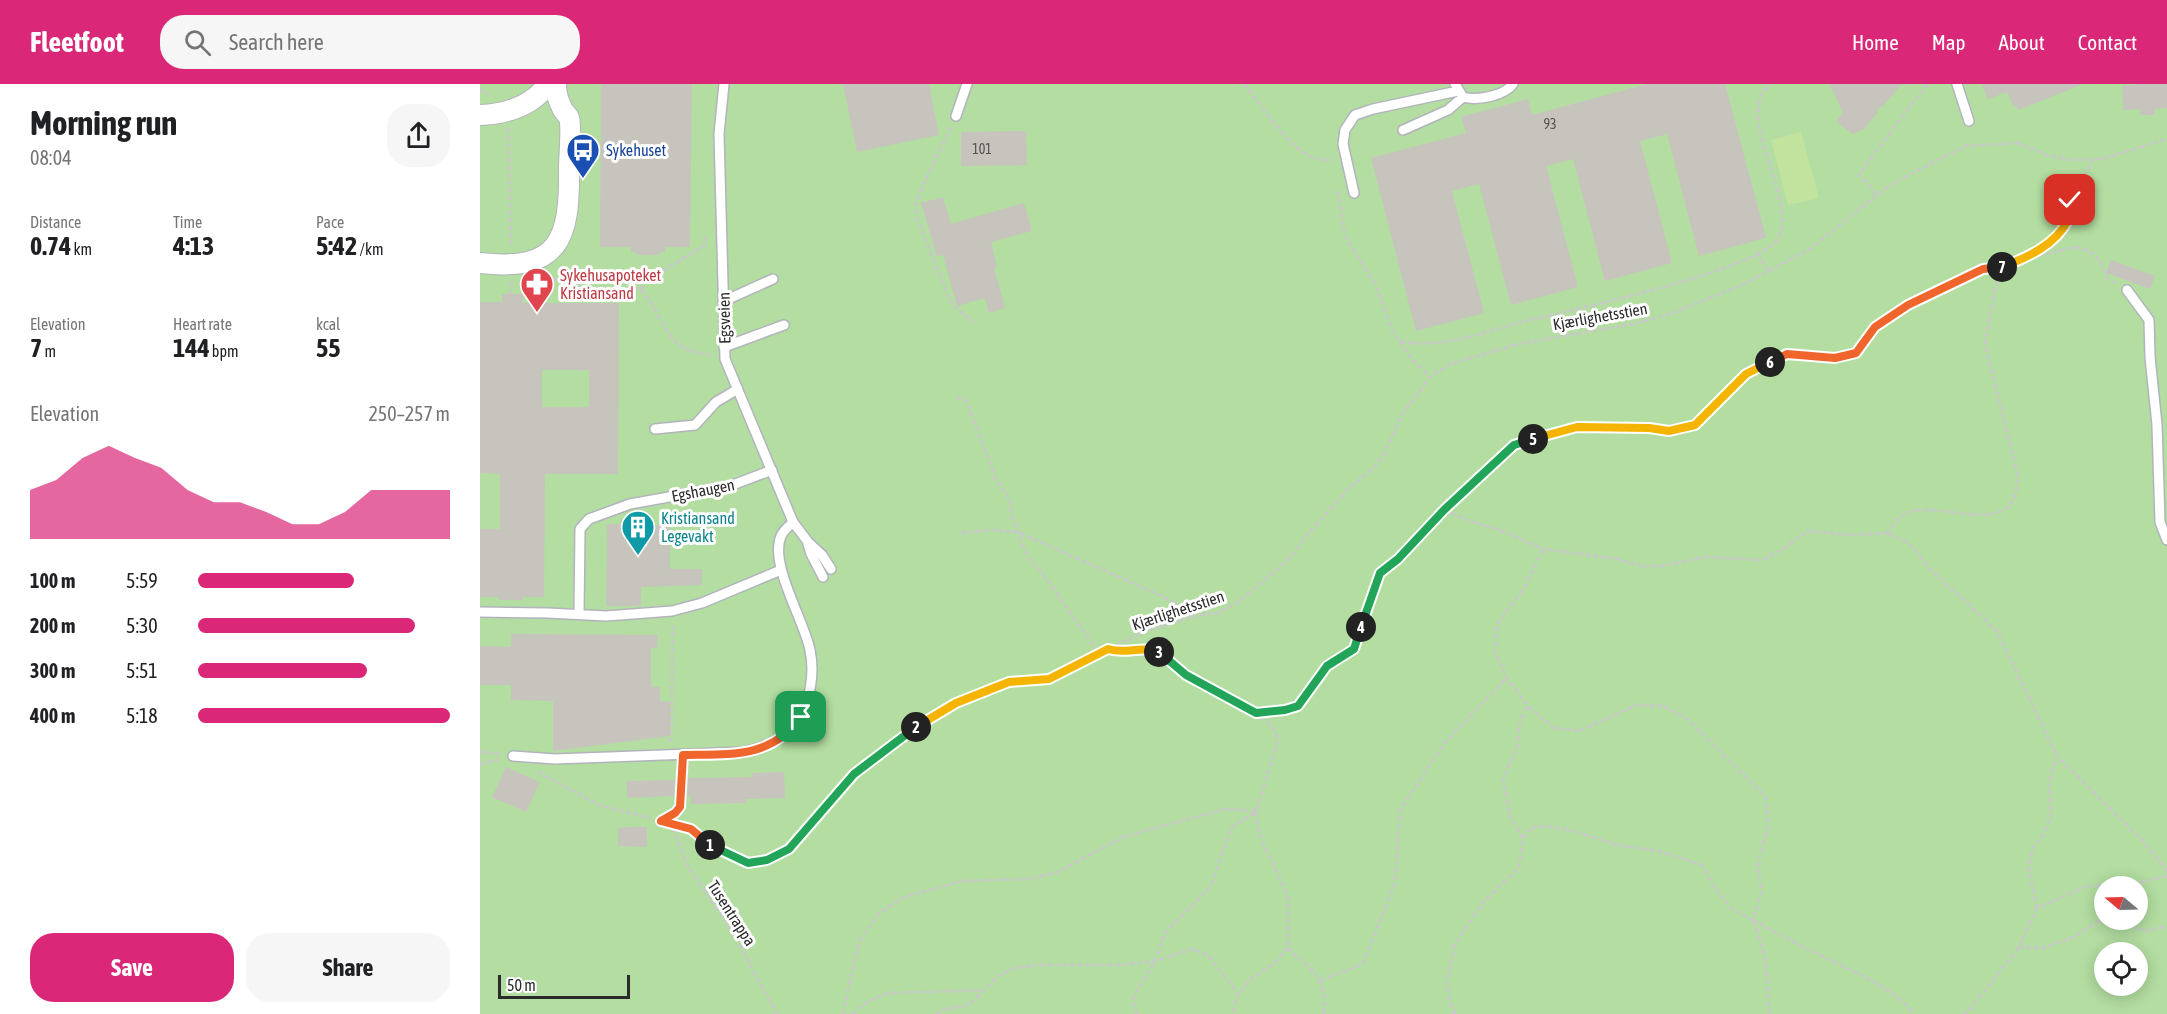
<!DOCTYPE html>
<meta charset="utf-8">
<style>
:root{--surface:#fff;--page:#f6f6f6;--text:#202124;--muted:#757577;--accent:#db2777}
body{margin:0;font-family:"Asap Condensed",sans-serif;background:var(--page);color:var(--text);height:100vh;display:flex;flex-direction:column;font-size:22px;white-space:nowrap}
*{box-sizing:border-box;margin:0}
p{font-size:20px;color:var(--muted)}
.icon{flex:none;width:33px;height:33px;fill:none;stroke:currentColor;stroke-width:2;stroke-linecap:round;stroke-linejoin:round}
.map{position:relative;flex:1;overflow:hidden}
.sheet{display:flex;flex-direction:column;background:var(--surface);width:480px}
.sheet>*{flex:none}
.needle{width:39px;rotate:289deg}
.controls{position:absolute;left:1614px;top:792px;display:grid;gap:12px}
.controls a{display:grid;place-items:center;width:54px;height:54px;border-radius:50%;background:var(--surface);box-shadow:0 3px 15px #0003;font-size:30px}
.scale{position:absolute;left:18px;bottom:15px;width:132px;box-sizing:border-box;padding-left:6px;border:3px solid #2b2b2b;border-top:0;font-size:16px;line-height:21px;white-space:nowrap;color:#2b2b2b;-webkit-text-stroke:4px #fff;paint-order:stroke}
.pin{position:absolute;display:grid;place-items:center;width:51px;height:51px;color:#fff;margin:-26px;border-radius:12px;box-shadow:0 3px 9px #0006}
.km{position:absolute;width:30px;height:30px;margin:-15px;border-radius:50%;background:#222;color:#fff;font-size:16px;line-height:30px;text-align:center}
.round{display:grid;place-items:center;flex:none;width:63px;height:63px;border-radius:24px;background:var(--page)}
.overview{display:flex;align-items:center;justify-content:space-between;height:102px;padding:0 30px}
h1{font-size:33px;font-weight:700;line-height:45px}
.stats{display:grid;grid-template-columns:repeat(3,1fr);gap:9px;height:102px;padding:6px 30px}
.stats div{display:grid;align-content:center}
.stats b{font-size:26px;font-weight:700}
.stats small{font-size:16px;font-weight:400}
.stats p{font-size:16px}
.chart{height:168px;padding:12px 30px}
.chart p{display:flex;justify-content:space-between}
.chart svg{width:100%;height:108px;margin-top:6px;fill:var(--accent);opacity:.7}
.action{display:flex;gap:12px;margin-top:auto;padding:12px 30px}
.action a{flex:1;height:69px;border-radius:24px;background:var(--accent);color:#fff;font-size:24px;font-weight:700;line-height:69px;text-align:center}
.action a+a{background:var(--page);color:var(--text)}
ul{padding:0 30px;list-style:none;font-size:20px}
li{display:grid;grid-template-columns:96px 72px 1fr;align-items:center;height:45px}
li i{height:15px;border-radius:8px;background:var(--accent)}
header{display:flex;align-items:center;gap:36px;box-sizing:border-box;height:84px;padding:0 30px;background:var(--accent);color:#fff}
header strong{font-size:28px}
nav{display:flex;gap:33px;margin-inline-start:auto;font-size:21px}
.search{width:420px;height:54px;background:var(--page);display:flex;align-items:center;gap:15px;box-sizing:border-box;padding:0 21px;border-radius:24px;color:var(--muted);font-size:22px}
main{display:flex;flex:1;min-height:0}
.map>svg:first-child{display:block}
</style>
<header>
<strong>Fleetfoot</strong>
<div class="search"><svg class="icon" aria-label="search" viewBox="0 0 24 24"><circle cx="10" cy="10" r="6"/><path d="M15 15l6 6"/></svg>Search here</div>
<nav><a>Home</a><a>Map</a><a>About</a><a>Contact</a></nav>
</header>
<main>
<section class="sheet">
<div class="overview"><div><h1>Morning run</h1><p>08:04</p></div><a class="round"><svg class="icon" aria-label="share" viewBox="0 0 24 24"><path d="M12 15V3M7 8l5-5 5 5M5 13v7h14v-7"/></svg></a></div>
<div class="stats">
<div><p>Distance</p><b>0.74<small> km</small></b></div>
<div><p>Time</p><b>4:13</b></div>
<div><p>Pace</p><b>5:42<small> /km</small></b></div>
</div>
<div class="stats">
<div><p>Elevation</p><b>7<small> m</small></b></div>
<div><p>Heart rate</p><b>144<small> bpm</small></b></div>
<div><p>kcal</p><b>55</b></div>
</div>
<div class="chart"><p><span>Elevation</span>250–257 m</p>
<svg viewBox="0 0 160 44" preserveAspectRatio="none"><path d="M0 44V24L10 20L20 11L30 6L40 11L50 15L60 24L70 29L80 29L90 33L100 38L110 38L120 33L130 24L140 24L150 24L160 24V44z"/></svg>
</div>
<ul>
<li><b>100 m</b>5:59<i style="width:62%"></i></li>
<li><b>200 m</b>5:30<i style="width:86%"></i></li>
<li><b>300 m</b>5:51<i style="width:67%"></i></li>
<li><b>400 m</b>5:18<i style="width:100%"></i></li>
</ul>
<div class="action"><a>Save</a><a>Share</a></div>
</section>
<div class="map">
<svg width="1687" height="930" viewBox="0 0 1687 930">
<rect width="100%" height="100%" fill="#ece7df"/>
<!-- green -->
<path fill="#b3dda1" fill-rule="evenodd" d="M 0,0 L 1687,0 L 1687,930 L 0,930 ZM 1624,802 L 1658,802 L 1658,836 L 1624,836 ZM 1624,868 L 1658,868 L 1658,902 L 1624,902 Z"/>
<!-- pitch -->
<path fill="#c2e39e" d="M 1321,48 L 1339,114 L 1308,121 L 1291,56 Z"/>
<!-- building -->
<path fill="#c7c4be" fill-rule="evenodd" d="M 121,0 L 212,0 L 210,163 L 185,163 L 185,168 L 180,168 L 180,171 L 156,171 L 156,168 L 151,168 L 151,163 L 120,163 Z
M 363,0 L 449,0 L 459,51 L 377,68 Z
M 1167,0 L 1245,0 L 1286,154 L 1219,172 L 1187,50 L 1160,57 L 1192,179 L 1125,197 L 1093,75 L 1066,82 L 1098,203 L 1031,221 L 999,100 L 972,107 L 1004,229 L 936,247 L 891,74 L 986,49 L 981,33 L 1048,15 L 1052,31 Z
M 1350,0 L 1422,0 L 1403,22 L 1397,25 L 1398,28 L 1384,45 L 1372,50 L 1356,37 L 1363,29 Z
M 1502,0 L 1601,0 L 1601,1 L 1538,26 L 1536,21 L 1533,22 L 1527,8 L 1508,15 Z
M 1659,0 L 1687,0 L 1687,24 L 1675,25 L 1675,31 L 1660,31 L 1660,25 L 1643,26 L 1642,2 Z
M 546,47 L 547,81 L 481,82 L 481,48 Z
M 463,113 L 471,140 L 544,119 L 552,147 L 511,158 L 517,183 L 514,184 L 525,224 L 509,229 L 505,214 L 477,222 L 463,171 L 457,172 L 441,119 Z
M 1631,176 L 1675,192 L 1670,205 L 1626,189 Z
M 22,210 L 43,210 L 43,219 L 139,219 L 138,390 L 65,390 L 64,513 L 43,513 L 43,516 L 19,516 L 19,513 L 0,513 L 0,445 L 20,445 L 20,390 L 0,389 L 0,218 L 22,218 ZM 62,286 L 109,286 L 109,323 L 62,323 Z
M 127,440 L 190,441 L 190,485 L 222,485 L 222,501 L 161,503 L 161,522 L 126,522 Z
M 31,550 L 178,551 L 177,564 L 171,564 L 171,603 L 180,603 L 180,617 L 190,618 L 190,652 L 73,667 L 73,617 L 31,616 L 31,601 L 0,601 L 0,562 L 31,563 Z
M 26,683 L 60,698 L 46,728 L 12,713 Z
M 304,688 L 305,714 L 266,715 L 267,719 L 211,720 L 211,712 L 207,712 L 208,695 L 210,694 L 273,693 L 272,689 Z
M 195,696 L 194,712 L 147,714 L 147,697 Z
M 150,743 L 167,743 L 167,763 L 138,762 L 138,744 Z"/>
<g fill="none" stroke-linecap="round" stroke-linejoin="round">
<defs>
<path id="service" d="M 975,0 L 983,13 C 997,17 1024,12 1033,0
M 1477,0 L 1489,37
M 476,32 L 487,0
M 923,46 L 968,26 L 983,13
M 874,109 L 863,60 L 865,46 L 875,31 L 893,25 L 978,7
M 1647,206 L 1669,236 L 1670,273 L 1677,341 L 1680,438 L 1687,456
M 244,217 L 293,195
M 244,263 L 304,241
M 175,345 L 215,341 L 236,318 L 258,305
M 313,438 L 328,458 L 342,471 L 351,485
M 328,460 L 331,470 L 343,493
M 0,528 L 68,529 L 126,532 L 192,527 L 222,519 L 301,486
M 99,530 L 100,445 L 109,435 L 150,420 L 250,402 L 292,386
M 33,672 L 75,675 L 264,668 C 291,662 317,650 326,621 C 332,602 334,585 330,566 C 324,536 289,480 301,452 C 303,447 309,442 313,438 L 245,275 L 239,50 L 244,0
M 181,737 L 195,729 L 200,723 L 203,671"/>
<path id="minor" d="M 0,31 C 26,30 52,22 68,0
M 0,179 C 80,188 90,155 89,84 C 89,73 92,42 89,34 C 88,31 85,29 83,26 C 78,17 76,10 76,0"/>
</defs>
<!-- service casing -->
<use href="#service" stroke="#b2b4bd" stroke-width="12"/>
<!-- minor casing -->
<use href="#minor" stroke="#b2b4bd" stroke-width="22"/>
<!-- path -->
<path stroke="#c8c8c8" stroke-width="3" stroke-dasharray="4.5 3" stroke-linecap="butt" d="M 764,0 C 785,23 818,85 853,75
M 1427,0 L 1431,0
M 0,6 L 9,11
M 471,43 L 442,103 L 436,120 L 437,134 L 472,221 L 494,238
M 28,44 L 31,164
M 858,107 L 864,148 L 867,155 L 896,202 L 913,248 L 930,273 L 950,293
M 1396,110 L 1379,90 L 1447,0
M 1278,170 L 1289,187
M 1546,174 L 1570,158 L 1588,135 L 1589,116 L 1613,77
M 58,194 L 70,194 L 106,204 L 160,205 C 178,221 182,251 204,264 C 212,268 223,269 231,272
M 160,205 L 171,194 L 225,161 L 225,151
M 31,210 L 32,197
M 921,257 C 933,261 949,259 962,258 C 990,255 1018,244 1046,237 C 1087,227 1285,185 1299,153 C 1315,119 1268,52 1280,15 C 1281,9 1286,5 1289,0
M 477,313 L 486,316 L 516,395 L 530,416 L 532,433 L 543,462 L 550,477 L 560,486 L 619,569
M 964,426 L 992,438 L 1020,446 L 1063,465 L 1138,475 L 1161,482 L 1182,482 L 1225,473 L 1282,476 L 1300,467 L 1328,447 L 1371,451 L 1407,449 L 1429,459 L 1449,484 L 1517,547 L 1577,672
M 481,449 L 511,446 L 538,448 L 686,514 L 717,531
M 1407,449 C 1412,443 1419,433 1427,429 C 1461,414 1542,462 1537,388 L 1505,260 L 1519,184
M 630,566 L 641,569 L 666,563 L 679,568 L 706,591 L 787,637 L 796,648 L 797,661 L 776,727 L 779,750 L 808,812 L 808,864 L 792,881 L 773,893 L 758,910 L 752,930
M 776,629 L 805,626 L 818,622 L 847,582 L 874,565 L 886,525 L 900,489 L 918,475 L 964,426 L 1034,361 L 1097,343 L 1169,344 L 1189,347 L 1215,341 L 1266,290 L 1307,270 L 1355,274 L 1376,269 L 1395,243 L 1428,221 L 1503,185 L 1519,184 L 1545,175 L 1595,163 L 1610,167 L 1620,177 L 1627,194 L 1638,201
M 191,658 L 193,538
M 0,668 L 20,670
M 0,680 L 22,675
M 58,688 L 119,721 L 170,734
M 200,742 L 211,745 L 234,764 L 268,779 L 287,776 L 309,765 L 374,690 L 436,643 L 476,619 L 529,599 L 569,595 L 663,548 L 719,531 L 738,529 L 758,518 L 808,476 L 827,451 L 869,404 L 895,383 L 904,370 L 921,332 L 950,293 L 970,280 L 1039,260 L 1158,239 L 1190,230 L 1260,202 L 1330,165 L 1397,111 L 1419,96 L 1486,62 L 1538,59 L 1567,71 L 1591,76 L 1622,75 L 1687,55
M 193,744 L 206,779 L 250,844 L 297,930
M 1043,754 L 1030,732 L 1023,694 L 1037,664 L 1039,642 L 1047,621
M 1646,802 L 1687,792
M 1557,824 L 1548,782 L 1553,764 L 1563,751 L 1571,733 L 1569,698 L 1577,672 L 1663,757 L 1687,787
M 1273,836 C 1296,849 1320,861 1344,873 C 1376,889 1411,902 1434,930
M 1629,836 L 1666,847 L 1687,842
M 1274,837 L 1286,877 L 1289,930
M 1539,863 L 1562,864 L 1592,854 L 1624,834
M 808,864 C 832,887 848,893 844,930
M 841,896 L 883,880 L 915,799 L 920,726 L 965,658 L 1027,594
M 363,930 L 379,857 L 399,829 L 424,813 L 482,797 L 549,795 L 578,788 L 643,753 L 745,725 L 776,727
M 373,930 L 385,919 L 408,909 L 502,906
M 456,930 L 461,926 L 489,921 L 518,892 L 535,884 L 556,881 L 640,881 L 675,877 L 712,865 L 728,871 L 758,910
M 657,930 L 652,915 L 675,877 L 685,849 L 731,802 L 751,744 L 776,728
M 975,930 L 970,918 L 967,899 L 975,859 L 1005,816 L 1039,784 L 1043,754 L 1052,743 L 1067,742 L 1093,747 L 1138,761 L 1178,767 L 1222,781 L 1232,800 L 1252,825 L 1273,836 L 1282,806 L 1277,783 L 1288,742 L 1286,713 L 1207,635 L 1184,622 L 1157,621 L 1099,647 L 1074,644 L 1047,621 L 1027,594 L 1015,569 L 1017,541 L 1033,518 L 1044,505 L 1063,465
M 1483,930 L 1488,928 L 1539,863 L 1557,824 L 1607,802 L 1639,802"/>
<!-- service -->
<use href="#service" stroke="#fff" stroke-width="9"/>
<!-- minor -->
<use href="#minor" stroke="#fff" stroke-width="20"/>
</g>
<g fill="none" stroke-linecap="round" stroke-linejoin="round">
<defs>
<path id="split-1" d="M 230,761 L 211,745 L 181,737 L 195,729 L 200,723 L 203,671 C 249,670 291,675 321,633"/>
<path id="split-2" d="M 230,761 L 268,779 L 287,776 L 309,765 L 374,690 L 436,643"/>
<path id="split-3" d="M 436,643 L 476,619 L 529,598 L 569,595 L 628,565 C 648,571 659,561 679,568"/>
<path id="split-4" d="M 679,568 L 706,591 L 776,629 L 805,626 L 818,622 L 847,582 L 874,565 L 881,543"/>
<path id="split-5" d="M 881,543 L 900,489 L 918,475 L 964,426 L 1034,361 L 1053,355"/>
<path id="split-6" d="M 1053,355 L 1097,343 L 1169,344 L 1189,347 L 1215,341 L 1266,290 L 1290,278"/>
<path id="split-7" d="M 1290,278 L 1307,270 L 1355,274 L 1376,269 L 1395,243 L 1428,221 L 1503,185 L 1522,183"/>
<path id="split-8" d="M 1522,183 C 1546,174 1576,161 1588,136 C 1590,131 1589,122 1590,116"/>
</defs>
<!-- split-1 casing -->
<use href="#split-1" stroke="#fff" stroke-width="12"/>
<!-- split-2 casing -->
<use href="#split-2" stroke="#fff" stroke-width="12"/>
<!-- split-3 casing -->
<use href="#split-3" stroke="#fff" stroke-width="12"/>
<!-- split-4 casing -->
<use href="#split-4" stroke="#fff" stroke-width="12"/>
<!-- split-5 casing -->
<use href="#split-5" stroke="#fff" stroke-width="12"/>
<!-- split-6 casing -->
<use href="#split-6" stroke="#fff" stroke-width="12"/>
<!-- split-7 casing -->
<use href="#split-7" stroke="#fff" stroke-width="12"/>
<!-- split-8 casing -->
<use href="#split-8" stroke="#fff" stroke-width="12"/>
<!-- split-1 -->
<use href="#split-1" stroke="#f0652b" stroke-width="8"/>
<!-- split-2 -->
<use href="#split-2" stroke="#22a559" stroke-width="8"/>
<!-- split-3 -->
<use href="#split-3" stroke="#f5b400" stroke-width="8"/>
<!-- split-4 -->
<use href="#split-4" stroke="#22a559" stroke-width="8"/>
<!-- split-5 -->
<use href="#split-5" stroke="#22a559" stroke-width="8"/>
<!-- split-6 -->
<use href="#split-6" stroke="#f5b400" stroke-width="8"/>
<!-- split-7 -->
<use href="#split-7" stroke="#f0652b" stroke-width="8"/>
<!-- split-8 -->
<use href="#split-8" stroke="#f5b400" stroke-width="8"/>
</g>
<!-- icons -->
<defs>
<symbol id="bus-pin" viewBox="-11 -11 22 30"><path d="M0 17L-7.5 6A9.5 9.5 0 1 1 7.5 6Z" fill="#1a4fb4" stroke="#fff"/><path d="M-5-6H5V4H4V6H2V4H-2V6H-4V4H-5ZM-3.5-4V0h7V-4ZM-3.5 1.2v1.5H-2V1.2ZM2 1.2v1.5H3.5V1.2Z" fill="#fff"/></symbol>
<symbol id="pharmacy-pin" viewBox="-11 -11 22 30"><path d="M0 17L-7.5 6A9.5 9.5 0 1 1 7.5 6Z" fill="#e0444e" stroke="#fff"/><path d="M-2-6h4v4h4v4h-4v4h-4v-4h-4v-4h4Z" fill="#fff"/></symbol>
<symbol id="building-pin" viewBox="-11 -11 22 30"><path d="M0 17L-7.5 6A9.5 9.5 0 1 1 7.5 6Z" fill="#0f9aa8" stroke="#fff"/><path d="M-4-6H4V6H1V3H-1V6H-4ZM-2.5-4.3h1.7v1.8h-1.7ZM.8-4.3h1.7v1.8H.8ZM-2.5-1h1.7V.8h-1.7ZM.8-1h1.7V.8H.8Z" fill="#fff"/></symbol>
</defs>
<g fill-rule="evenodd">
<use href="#bus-pin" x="84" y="47" width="38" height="52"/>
<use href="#pharmacy-pin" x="38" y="181" width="38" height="52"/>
<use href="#building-pin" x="139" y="424" width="38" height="52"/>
</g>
<g text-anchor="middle" stroke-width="6" stroke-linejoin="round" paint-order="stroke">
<!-- number labels -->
<g font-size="14" fill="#525150">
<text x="1070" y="45">93</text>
<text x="502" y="70">101</text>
</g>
<!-- transit labels -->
<g font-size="16" fill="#164399" stroke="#fff" text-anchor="start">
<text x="126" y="72">Sykehuset</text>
</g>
<!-- health labels -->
<g font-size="16" fill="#be3a42" stroke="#fff" text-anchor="start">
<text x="80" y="197">Sykehusapoteket<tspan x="80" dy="18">Kristiansand</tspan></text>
</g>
<!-- street labels -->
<g font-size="16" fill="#2b2b2b" stroke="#fff">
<text transform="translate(1120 232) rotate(-10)" y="6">Kjærlighetsstien</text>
<text transform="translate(244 234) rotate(-91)" y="6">Egsveien</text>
<text transform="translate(223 406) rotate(-11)" y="6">Egshaugen</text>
<text transform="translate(698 526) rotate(-18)" y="6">Kjærlighetsstien</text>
<text transform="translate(252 829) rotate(57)" y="6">Tusentrappa</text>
</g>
<!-- culture labels -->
<g font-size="16" fill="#0d838f" stroke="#fff" text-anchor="start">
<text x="181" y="440">Kristiansand<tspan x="181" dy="18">Legevakt</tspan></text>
</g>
</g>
</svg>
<div class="controls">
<a><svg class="needle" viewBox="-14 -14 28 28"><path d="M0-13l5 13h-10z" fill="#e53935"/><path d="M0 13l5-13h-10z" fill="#757577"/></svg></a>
<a><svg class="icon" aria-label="locate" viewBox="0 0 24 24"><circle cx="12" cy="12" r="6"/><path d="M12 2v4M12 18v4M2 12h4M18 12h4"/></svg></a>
</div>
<div class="scale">50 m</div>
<div class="pin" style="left:321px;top:633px;background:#1e9e55"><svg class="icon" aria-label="arrive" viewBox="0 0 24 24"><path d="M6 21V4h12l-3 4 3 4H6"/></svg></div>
<div class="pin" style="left:1590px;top:116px;background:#d93025"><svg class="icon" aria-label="check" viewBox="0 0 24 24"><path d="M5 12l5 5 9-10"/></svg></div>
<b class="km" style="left:230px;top:761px">1</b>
<b class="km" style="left:436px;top:643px">2</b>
<b class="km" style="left:679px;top:568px">3</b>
<b class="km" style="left:881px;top:543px">4</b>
<b class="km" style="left:1053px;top:355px">5</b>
<b class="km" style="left:1290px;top:278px">6</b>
<b class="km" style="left:1522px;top:183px">7</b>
</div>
</main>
